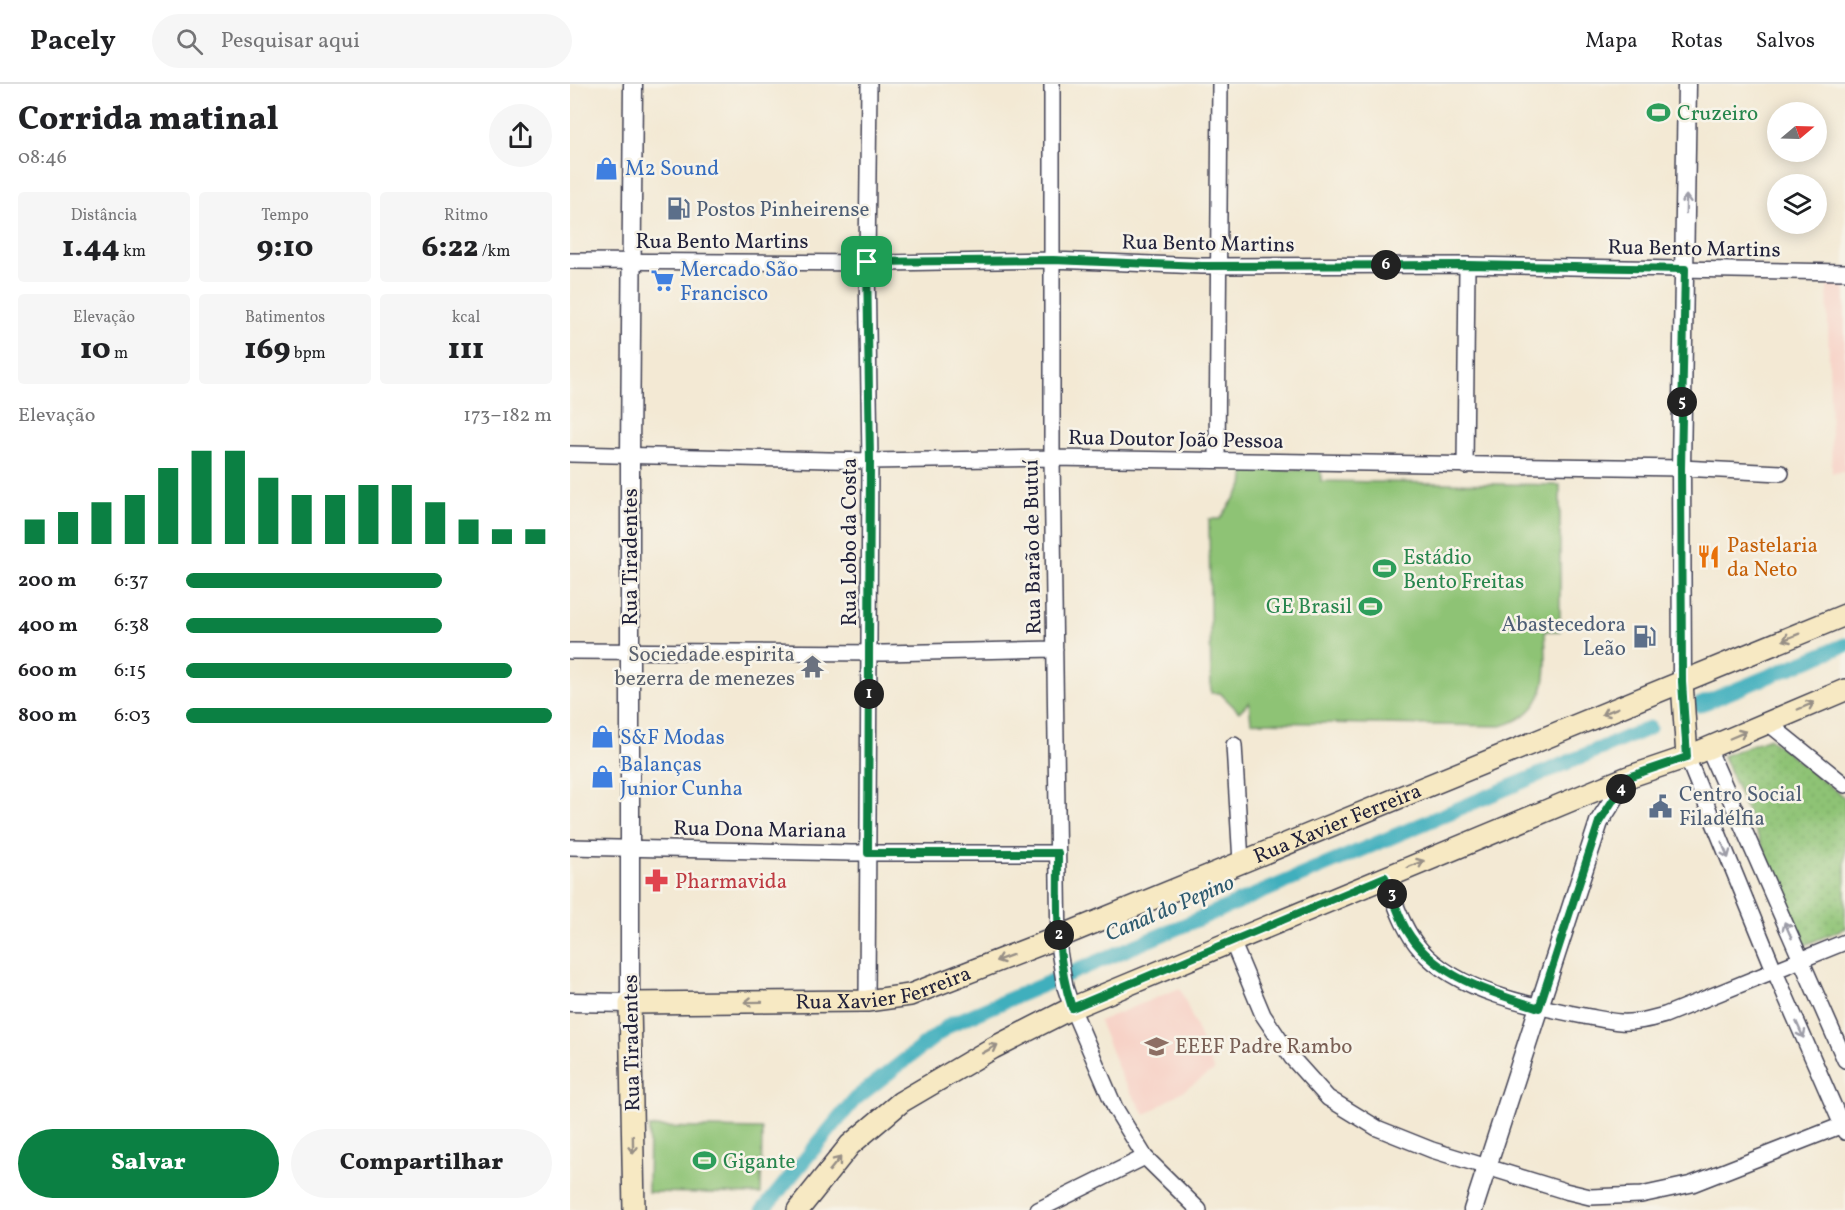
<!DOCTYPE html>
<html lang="pt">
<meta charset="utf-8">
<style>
:root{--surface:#fff;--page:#f6f6f6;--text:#202124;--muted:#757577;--line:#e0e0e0;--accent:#0b8043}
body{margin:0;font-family:Vollkorn,serif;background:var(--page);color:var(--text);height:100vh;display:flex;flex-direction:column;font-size:22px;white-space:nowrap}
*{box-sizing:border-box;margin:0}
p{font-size:20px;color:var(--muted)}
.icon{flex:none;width:33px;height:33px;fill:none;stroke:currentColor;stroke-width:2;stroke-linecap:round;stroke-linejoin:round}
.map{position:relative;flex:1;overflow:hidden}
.details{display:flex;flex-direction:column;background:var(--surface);width:570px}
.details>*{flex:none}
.needle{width:39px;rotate:71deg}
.tools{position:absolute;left:1197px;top:18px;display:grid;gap:12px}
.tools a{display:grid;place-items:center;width:60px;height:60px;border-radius:50%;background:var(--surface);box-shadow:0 3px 15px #0003;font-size:30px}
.pin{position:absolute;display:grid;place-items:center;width:51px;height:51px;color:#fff;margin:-26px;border-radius:12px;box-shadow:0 3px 9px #0006}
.km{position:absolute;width:30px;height:30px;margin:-15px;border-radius:50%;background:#222;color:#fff;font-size:16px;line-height:30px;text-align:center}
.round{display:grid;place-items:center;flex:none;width:63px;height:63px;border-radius:32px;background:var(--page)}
.summary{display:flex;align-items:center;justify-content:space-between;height:102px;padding:0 18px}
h1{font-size:33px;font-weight:800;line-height:45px}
.figures{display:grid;grid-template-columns:repeat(3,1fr);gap:9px;height:102px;padding:6px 18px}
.figures div{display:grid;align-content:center;border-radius:6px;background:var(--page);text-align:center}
.figures b{font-size:30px;font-weight:800}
.figures small{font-size:16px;font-weight:400}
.figures p{font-size:16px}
.chart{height:168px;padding:12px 18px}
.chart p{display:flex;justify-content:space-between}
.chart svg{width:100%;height:108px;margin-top:6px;stroke:var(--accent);stroke-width:6}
.action{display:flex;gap:12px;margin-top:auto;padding:12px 18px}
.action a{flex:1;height:69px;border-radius:36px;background:var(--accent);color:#fff;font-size:24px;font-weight:800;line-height:69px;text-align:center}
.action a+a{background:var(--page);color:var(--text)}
ul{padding:0 18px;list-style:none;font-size:20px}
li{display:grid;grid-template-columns:96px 72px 1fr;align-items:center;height:45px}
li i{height:15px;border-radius:8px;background:var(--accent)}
header{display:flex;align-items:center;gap:36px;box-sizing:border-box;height:84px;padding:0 30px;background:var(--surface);border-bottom:2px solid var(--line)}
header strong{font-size:28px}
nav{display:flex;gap:33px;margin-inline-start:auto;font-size:21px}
.search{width:420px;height:54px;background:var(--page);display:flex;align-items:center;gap:15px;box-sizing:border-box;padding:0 21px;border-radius:33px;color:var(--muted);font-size:22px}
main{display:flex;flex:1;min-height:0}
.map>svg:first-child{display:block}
</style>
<header>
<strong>Pacely</strong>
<div class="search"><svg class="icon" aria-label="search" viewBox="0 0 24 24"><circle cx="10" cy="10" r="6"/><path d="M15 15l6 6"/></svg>Pesquisar aqui</div>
<nav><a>Mapa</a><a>Rotas</a><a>Salvos</a></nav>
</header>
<main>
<section class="details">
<div class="summary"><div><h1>Corrida matinal</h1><p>08:46</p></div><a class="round"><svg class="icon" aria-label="share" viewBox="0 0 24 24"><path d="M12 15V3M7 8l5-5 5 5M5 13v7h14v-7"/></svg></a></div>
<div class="figures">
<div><p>Distância</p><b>1.44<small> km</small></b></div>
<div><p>Tempo</p><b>9:10</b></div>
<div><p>Ritmo</p><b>6:22<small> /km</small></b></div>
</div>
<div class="figures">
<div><p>Elevação</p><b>10<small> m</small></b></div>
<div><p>Batimentos</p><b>169<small> bpm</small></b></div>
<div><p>kcal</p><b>111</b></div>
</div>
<div class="chart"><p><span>Elevação</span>173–182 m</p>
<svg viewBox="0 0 160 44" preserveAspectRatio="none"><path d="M5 44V34M15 44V31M25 44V27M35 44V24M45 44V13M55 44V6M65 44V6M75 44V17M85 44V24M95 44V24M105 44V20M115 44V20M125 44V27M135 44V34M145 44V38M155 44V38"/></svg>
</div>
<ul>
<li><b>200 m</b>6:37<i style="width:70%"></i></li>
<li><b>400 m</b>6:38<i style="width:70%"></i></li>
<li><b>600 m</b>6:15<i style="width:89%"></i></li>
<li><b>800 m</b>6:03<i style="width:100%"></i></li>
</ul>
<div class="action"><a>Salvar</a><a>Compartilhar</a></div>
</section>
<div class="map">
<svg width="1275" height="1126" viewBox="0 0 1275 1126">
<defs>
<pattern id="park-dots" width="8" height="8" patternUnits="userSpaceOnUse" patternTransform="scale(1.5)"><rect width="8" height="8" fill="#8ec375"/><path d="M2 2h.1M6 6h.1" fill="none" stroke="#7aa766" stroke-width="1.8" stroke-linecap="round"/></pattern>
</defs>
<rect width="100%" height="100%" fill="#f7f3e8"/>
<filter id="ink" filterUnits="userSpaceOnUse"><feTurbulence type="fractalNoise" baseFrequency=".0167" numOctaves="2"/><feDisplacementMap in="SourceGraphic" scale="12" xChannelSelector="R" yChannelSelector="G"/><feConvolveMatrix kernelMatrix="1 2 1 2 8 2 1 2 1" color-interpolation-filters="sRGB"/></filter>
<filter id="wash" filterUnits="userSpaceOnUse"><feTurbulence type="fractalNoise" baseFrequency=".008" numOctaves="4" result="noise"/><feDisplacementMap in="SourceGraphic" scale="24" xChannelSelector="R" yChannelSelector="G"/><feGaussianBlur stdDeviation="1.35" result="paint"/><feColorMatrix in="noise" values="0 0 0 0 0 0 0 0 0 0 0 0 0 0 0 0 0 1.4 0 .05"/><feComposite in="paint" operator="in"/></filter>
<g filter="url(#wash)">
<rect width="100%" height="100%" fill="#f3e9d4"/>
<!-- built -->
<path fill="#f7d1c6" d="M 1257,201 L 1275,201 L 1275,388 L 1262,389 Z
M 610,904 L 644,987 L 575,1031 L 553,996 L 529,937 Z"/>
<!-- park -->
<path fill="url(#park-dots)" stroke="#587258" stroke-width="1.5" d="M 1199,654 L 1275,714 L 1275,844 L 1235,861 L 1153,672 Z"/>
<!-- pitch -->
<path fill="#8ec375" stroke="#587258" stroke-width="1.5" d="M 675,385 L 751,386 L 751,397 L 990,401 L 990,547 L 975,547 C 977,590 981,628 931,642 L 681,638 L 679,618 L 669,628 L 650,609 L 641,609 L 639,435 L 650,435 L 673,402 Z
M 79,1043 L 192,1045 L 191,1110 L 78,1108 Z"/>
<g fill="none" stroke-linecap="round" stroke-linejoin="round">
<!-- canal -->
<path stroke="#40afbd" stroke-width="15" d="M 1129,621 L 1275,561
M 193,1126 L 285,1015 L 381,940 L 1079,644"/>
</g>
</g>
<g filter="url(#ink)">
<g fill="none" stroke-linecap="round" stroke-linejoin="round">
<defs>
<path id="minor" d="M 482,0 L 482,374 L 489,867 L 495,903 L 502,924 L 545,1024 L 575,1073 L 629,1126
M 0,177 L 317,179 L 483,176 L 632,182 L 897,181 L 1275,188
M 0,370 L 300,377 L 482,374 L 1111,384 L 1211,389
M 647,376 L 650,0
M 895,382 L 897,181
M 0,567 L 314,569 L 485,565
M 1198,639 L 1275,701
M 664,661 L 671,778
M 1138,664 L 1275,976
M 1117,673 L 1205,888 L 1275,1048
M 0,763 L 281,769 L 488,769
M 815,793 C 825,818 833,846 851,866 C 888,908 962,922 1014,932 C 1026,934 1038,937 1050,938 C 1065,939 1080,935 1095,931 L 1275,858
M 662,857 L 693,931 L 722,974 L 758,1014 L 807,1044 L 862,1066 L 995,1107 L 1020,1113 L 1071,1111 L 1122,1100 L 1275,1040
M 297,917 L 300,377 L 297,178 L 299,0
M 468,1126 L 575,1073"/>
<path id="tertiary" d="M 1112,598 L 1111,384 L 1117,0
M 0,918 L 60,919 L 60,371 L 63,0
M 903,1126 L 1029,738 L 1058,693"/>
<g id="secondary">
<path d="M 1112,598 L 1117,673"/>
<path id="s1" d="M 64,1126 L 60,919 L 297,917 L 340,911 L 489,853 L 1275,531"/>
<path d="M 228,1126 L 280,1061 L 331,1018 L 423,964 L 502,924 L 1002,716 L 1058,693 L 1117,673 L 1275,606"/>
</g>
</defs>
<!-- minor casing -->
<use href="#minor" stroke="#414052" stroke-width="18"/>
<!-- tertiary casing -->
<use href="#tertiary" stroke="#414052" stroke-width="21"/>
<!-- secondary casing -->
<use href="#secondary" stroke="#414052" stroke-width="24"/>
<!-- minor -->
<use href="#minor" stroke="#fff" stroke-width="15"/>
<!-- tertiary -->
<use href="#tertiary" stroke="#fff" stroke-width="18"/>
<!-- secondary -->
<use href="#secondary" stroke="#f7e9c3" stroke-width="21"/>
</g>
<!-- one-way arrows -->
<defs><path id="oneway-shaft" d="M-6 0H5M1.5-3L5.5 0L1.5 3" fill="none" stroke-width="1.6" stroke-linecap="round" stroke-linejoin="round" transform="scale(1.5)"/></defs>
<g stroke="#9c9ca7">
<use href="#oneway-shaft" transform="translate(1116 120) rotate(-89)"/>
<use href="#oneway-shaft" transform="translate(1155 766) rotate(68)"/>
<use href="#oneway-shaft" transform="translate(1218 846) rotate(-114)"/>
<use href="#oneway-shaft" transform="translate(1230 946) rotate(66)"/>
</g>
<g stroke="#978f86">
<use href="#oneway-shaft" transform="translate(1221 553) rotate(158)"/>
<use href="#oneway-shaft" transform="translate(1236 622) rotate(-23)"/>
<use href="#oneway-shaft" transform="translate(1040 627) rotate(158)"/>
<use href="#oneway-shaft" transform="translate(1168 651) rotate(-23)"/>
<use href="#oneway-shaft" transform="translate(846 780) rotate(-22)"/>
<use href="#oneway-shaft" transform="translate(434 874) rotate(159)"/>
<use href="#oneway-shaft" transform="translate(183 918) rotate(179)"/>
<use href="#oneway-shaft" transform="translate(420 965) rotate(-29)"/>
<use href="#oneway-shaft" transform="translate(63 1061) rotate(89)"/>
<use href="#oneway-shaft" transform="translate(265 1080) rotate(-51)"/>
</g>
</g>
<g fill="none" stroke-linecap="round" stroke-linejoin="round" filter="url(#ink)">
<defs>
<path id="route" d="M 483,176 L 632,182 L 897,181 L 1115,185 L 1111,384 L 1112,598 L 1117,673 L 1058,693 L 1029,738 L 969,924 C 919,907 865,894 836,845 C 827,829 822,810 815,793 L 502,924 C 485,873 488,822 488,769 L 298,769 L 300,377 L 297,178 Z"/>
</defs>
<!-- route casing -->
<use href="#route" stroke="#fff" stroke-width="12"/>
<!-- route -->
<use href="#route" stroke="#0b8043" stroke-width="8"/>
</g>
<!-- icons -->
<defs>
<symbol id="stadium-bare" viewBox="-9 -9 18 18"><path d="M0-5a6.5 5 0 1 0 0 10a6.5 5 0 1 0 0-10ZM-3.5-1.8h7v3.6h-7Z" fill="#2e9e5b" stroke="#f7f3e8" stroke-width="2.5" paint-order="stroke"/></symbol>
<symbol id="shop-bare" viewBox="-9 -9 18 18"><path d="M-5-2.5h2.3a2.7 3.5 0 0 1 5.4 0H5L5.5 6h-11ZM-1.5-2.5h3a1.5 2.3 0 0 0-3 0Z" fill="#3f7fe0" stroke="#f7f3e8" stroke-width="2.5" paint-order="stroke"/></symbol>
<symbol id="fuel-bare" viewBox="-9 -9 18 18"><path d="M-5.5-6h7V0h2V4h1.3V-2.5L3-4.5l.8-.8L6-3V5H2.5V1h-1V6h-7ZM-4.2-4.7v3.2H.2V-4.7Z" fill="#5c6f8a" stroke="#f7f3e8" stroke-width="2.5" paint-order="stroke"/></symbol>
<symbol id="supermarket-bare" viewBox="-9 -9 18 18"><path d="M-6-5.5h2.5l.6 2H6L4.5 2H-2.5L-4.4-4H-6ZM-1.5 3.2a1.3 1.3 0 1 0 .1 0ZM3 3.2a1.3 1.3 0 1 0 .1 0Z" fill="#3f7fe0" stroke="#f7f3e8" stroke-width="2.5" paint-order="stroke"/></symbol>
<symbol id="restaurant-bare" viewBox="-9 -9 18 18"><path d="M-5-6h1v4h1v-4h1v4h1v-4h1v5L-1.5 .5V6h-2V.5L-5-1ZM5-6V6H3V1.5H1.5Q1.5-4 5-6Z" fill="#e8710a" stroke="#f7f3e8" stroke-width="2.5" paint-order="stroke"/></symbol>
<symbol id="temple-bare" viewBox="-9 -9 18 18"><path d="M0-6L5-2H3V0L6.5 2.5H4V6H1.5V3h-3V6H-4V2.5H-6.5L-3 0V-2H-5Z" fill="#6b7280" stroke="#f7f3e8" stroke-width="2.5" paint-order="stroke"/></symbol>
<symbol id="civic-bare" viewBox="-9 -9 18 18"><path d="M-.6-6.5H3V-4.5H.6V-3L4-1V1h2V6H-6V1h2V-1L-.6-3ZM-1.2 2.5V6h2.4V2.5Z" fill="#5c6f8a" stroke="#f7f3e8" stroke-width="2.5" paint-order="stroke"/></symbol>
<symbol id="pharmacy-bare" viewBox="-9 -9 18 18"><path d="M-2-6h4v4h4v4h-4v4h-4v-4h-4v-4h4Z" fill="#e0444e" stroke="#f7f3e8" stroke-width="2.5" paint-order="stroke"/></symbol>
<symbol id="school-bare" viewBox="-9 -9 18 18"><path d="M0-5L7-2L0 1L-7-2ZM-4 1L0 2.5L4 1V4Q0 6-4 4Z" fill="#8d6e63" stroke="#f7f3e8" stroke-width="2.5" paint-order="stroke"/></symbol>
</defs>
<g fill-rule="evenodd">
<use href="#stadium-bare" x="1072" y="12" width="33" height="33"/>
<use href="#shop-bare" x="20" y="68" width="33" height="33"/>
<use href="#fuel-bare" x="92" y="108" width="33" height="33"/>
<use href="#supermarket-bare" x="76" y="180" width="33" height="33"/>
<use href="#restaurant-bare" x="1122" y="456" width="33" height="33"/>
<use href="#stadium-bare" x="798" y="468" width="33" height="33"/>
<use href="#stadium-bare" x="784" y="506" width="33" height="33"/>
<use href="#fuel-bare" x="1058" y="536" width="33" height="33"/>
<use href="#temple-bare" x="226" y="566" width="33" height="33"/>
<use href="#shop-bare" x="16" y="636" width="33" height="33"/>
<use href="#shop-bare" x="16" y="676" width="33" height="33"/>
<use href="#civic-bare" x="1074" y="706" width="33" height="33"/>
<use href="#pharmacy-bare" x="70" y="780" width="33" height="33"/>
<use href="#school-bare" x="570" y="946" width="33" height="33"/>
<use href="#stadium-bare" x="118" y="1060" width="33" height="33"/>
</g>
<g text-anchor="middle" stroke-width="5" stroke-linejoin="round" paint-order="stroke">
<!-- leisure labels -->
<g font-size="21" fill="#27864d" stroke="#f7f3e8" text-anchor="start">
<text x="1107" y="36">Cruzeiro</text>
<text x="833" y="480">Estádio<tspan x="833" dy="24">Bento Freitas</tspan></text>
<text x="782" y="529" text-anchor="end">GE Brasil</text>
<text x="153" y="1084">Gigante</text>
</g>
<!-- shop labels -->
<g font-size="21" fill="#366cbe" stroke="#f7f3e8" text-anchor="start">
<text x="55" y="91">M2 Sound</text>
<text x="110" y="192">Mercado São<tspan x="110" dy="24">Francisco</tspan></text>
<text x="50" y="660">S&amp;F Modas</text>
<text x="50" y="687">Balanças<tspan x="50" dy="24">Junior Cunha</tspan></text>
</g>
<!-- service labels -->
<g font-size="21" fill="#4e5e75" stroke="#f7f3e8" text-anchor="start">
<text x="126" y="132">Postos Pinheirense</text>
<text x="1056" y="547" text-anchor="end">Abastecedora<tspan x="1056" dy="24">Leão</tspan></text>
<text x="1109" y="717">Centro Social<tspan x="1109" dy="24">Filadélfia</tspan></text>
</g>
<!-- street labels -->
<g font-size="21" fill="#22223b" stroke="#f7f3e8">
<text x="152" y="164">Rua Bento Martins</text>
<text transform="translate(638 159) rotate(1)" y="7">Rua Bento Martins</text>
<text transform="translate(1124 164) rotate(1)" y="7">Rua Bento Martins</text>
<text transform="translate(606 355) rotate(1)" y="7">Rua Doutor João Pessoa</text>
<text transform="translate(279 458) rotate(-90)" y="7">Rua Lobo da Costa</text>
<text transform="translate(462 463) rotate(-91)" y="7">Rua Barão de Butuí</text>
<text transform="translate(60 473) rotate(-90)" y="7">Rua Tiradentes</text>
<text dy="7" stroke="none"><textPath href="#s1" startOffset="948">Rua Xavier Ferreira</textPath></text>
<text transform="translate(190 745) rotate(1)" y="7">Rua Dona Mariana</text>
<text dy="7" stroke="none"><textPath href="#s1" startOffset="462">Rua Xavier Ferreira</textPath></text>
<text transform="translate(61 959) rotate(-91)" y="7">Rua Tiradentes</text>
</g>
<!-- food labels -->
<g font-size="21" fill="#c56008" stroke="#f7f3e8" text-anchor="start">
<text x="1157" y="468">Pastelaria<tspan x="1157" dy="24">da Neto</tspan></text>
</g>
<!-- worship labels -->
<g font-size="21" fill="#5b616d" stroke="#f7f3e8" text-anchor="end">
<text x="225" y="577">Sociedade espirita<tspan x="225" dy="24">bezerra de menezes</tspan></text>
</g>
<!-- health labels -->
<g font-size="21" fill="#be3a42" stroke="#f7f3e8" text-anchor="start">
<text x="105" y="804">Pharmavida</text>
</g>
<!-- education labels -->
<g font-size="21" fill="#785e54" stroke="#f7f3e8" text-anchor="start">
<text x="605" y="969">EEEF Padre Rambo</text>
</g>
<!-- water labels -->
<g font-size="22" font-style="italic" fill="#2e5a6f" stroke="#f7f3e8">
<text transform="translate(599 823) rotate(-23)" y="8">Canal do Pepino</text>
</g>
</g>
</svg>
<div class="tools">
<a><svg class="needle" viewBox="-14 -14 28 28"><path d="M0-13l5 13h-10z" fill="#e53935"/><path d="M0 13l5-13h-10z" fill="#757577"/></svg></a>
<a><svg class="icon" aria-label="layers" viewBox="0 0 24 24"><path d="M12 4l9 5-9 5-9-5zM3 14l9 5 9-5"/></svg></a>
</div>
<div class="pin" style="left:297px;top:178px;background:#1e9e55"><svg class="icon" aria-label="arrive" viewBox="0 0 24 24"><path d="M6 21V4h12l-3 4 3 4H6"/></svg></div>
<b class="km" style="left:299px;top:610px">1</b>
<b class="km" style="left:489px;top:851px">2</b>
<b class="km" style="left:822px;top:810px">3</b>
<b class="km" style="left:1051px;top:705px">4</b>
<b class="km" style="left:1112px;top:318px">5</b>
<b class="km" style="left:816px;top:181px">6</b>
</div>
</main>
